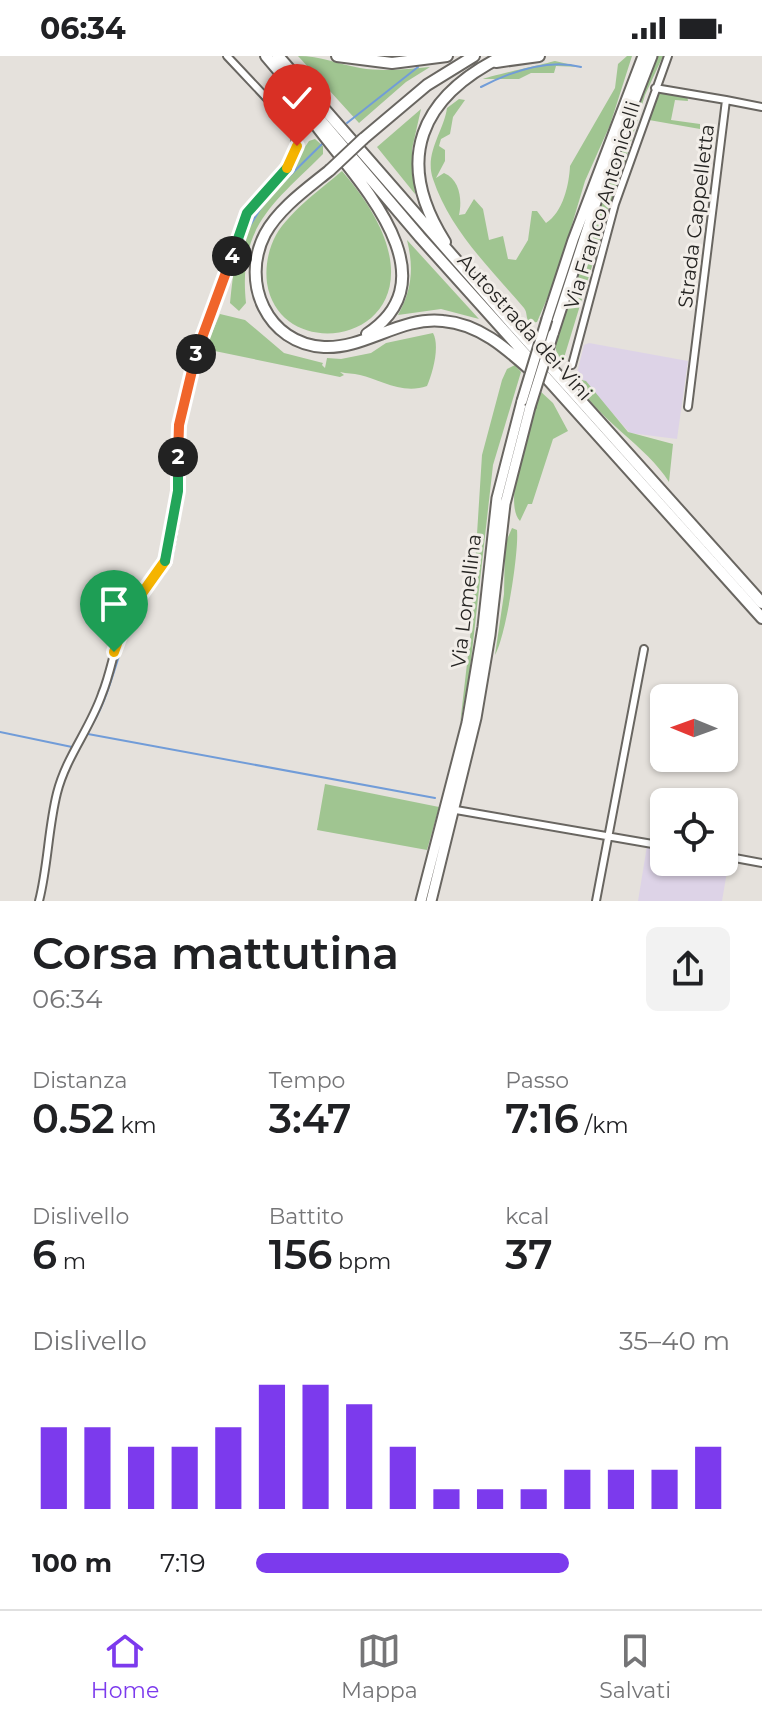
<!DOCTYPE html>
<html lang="it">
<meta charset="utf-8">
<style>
:root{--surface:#fff;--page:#f2f2f2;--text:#202124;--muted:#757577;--line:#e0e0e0;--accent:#7c3aed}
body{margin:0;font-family:Montserrat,sans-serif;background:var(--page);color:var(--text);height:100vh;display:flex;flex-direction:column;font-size:30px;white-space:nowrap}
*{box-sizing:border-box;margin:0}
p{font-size:26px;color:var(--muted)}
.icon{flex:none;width:44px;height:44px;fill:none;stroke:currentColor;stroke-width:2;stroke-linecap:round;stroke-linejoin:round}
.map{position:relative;height:845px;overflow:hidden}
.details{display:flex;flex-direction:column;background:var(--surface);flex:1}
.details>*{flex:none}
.needle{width:52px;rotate:271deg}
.fabs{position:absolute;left:650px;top:628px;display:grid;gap:16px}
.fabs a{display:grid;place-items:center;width:88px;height:88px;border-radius:12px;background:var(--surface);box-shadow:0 2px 6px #0004;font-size:40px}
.pin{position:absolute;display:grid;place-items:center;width:68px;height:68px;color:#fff;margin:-82px -34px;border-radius:50% 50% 50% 0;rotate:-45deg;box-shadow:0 0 8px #0007}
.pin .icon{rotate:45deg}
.km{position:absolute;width:40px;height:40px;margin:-20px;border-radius:50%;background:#222;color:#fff;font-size:22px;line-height:40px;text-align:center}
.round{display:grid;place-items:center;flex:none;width:84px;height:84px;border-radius:12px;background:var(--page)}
.summary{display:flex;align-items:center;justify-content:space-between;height:136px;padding:0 32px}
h1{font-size:44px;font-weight:600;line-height:60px}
.figures{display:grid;grid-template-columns:repeat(3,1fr);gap:12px;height:136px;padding:8px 32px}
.figures div{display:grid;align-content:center}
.figures b{font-size:40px;font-weight:600}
.figures small{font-size:22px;font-weight:400}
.figures p{font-size:22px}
.chart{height:224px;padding:16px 32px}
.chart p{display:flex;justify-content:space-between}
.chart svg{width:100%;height:144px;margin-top:8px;stroke:var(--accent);stroke-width:6}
ul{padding:0 32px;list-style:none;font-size:26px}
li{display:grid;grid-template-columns:128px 96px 1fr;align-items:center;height:60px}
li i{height:20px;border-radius:10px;background:var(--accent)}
.status{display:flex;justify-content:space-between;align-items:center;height:56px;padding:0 40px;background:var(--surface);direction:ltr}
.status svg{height:22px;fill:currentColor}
.menu{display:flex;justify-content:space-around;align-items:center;height:112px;border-top:2px solid var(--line);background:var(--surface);font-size:22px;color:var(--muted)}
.menu a{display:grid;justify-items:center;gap:4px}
.menu .selected{color:var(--accent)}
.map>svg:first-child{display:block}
</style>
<div class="status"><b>06:34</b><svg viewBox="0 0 49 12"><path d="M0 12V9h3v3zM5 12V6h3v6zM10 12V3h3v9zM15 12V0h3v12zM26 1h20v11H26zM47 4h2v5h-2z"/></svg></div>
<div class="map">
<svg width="762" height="845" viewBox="0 0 762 845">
<rect width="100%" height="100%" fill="#e5e1dc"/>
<!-- industrial -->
<path fill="#ddd3e7" d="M 589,287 L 688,305 L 677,383 L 630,377 L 577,317 L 584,289 Z
M 647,790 L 664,793 L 664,806 L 729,804 L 722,845 L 638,845 Z"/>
<!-- green -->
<path fill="#a0c591" d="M 298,0 C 321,0 338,8 360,12 C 383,16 407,13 430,11 L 406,26 L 359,67 Z
M 627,0 L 632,0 L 610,69 L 585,125 L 556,222 L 537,266 L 530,267 C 525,262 528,257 524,252 C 489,211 450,174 433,123 C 424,97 444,75 447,52 L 459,43 L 465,44 L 453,61 L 450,78 L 441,83 L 439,90 L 445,94 L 445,105 L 436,122 L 444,117 C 461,124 462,146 459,159 L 465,158 L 474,143 L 483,153 L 489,184 L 503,180 L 508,203 L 516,204 L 528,184 L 532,155 L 537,155 L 546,167 C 563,156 569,129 570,110 L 615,32 L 618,8 Z
M 657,0 L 663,0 L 645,39 L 614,141 L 604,160 L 600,184 L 563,305 L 559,305 L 555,290 L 598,152 Z
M 555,5 L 581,11 L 556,10 L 554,17 L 531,17 L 519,23 L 483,23 C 486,21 544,8 555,5 Z
M 659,34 L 687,39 L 688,45 L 675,44 L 671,64 L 700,68 L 700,73 L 649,64 Z
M 421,53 L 412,93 L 415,138 L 377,91 Z
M 315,83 L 323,90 L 323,98 C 273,148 238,170 246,247 L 239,255 L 230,247 C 233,218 236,187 251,161 C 265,134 292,113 309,85 Z
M 342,115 C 481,276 282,325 267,227 C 265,211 268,194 276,179 C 291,154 320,134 342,115 Z
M 407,184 L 479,263 L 441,253 L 398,259 C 412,234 414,212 407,184 Z
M 220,258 L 245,264 L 284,297 L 323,307 L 322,309 L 325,312 L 327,302 L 341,303 L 371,297 L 386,287 L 433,277 C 440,290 433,316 427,330 C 402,339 379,323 360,319 C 353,317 347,318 340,316 L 344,319 L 340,321 L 205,293 Z
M 515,309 L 521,316 L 493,409 L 469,622 L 460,668 L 471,573 L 482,399 L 502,324 L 507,313 Z
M 574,322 L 586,325 L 628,376 L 673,388 L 669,426 C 647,390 596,363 574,322 Z
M 540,335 L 553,347 L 568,375 L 553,383 L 532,448 L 528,448 L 520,465 C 501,445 533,361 540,335 Z
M 512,472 L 517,474 C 519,496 506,580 495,599 L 504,538 L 505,488 Z
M 325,728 L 439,751 L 427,794 L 317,774 Z"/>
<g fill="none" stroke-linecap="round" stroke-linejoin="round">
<!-- stream -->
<path stroke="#719cd8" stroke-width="2" d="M 481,31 C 510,16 548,2 581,11
M 347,67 L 418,11
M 204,292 L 246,176 L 267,142 L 322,88
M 139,549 L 164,518 L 173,499 L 183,434 L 182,366 L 200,298
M 0,676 L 72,691
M 87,677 C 111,642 115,601 133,563
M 88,678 L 435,742"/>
<defs>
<path id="street" d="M 655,32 L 726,44 L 688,351
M 726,44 L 762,51
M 572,309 L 615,148 L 668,0
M 456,754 L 664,790
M 724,800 L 762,807
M 39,845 C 48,810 48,773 57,737 C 66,701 90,673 102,638 C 111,616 114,592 123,569 C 134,542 159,525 168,498 C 182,454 173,409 179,365 C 189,301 220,243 238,181 C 249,144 313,105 291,68 L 227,0
M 596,845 L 644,593"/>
<path id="primary" d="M 547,263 L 573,184 L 643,0
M 553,278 L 600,134 L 652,0
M 421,845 L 467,667 L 483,571 L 497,442 L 522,345
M 431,845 L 476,662 L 490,579 L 505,448 L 530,351"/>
<path id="highway" d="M 266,0 L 420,181 L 762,562
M 278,0 L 512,268 L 762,547
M 337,0 L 392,7 L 447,0
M 496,6 L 539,0
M 316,69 C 355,122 455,220 367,278
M 363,83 L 427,29 L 474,0
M 330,114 C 308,132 279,152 265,178 C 240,226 267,288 324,291 C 365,293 401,260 443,265 C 481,268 509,295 536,319
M 445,186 C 393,104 420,41 503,0"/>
</defs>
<!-- street casing -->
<use href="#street" stroke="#696661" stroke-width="10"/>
<!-- primary casing -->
<use href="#primary" stroke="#696661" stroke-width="13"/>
<!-- highway casing -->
<use href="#highway" stroke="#696661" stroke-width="14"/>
<!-- street -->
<use href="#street" stroke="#fff" stroke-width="6"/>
<!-- primary -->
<use href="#primary" stroke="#fff" stroke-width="9"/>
<!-- highway -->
<use href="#highway" stroke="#fff" stroke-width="10"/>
<defs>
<path id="primary-bridge" d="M 522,345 L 547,263
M 530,351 L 553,278"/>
<path id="highway-bridge" d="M 330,114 L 363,83"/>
</defs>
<!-- primary-bridge casing -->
<use href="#primary-bridge" stroke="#696661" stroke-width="13" stroke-linecap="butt"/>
<!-- highway-bridge casing -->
<use href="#highway-bridge" stroke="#696661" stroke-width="14" stroke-linecap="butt"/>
<!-- primary-bridge -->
<use href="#primary-bridge" stroke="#fff" stroke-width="9"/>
<!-- highway-bridge -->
<use href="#highway-bridge" stroke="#fff" stroke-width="10"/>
</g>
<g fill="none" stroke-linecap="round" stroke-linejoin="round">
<defs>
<path id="split-1" d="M 114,596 L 128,557 L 165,505"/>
<path id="split-2" d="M 165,505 L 178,435 L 178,401"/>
<path id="split-3" d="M 178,401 L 179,369 L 196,298"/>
<path id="split-4" d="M 196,298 L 232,200"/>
<path id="split-5" d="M 232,200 L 247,157 L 287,112"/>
<path id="split-6" d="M 287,112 L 297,90"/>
</defs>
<!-- split-1 casing -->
<use href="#split-1" stroke="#fff" stroke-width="16"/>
<!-- split-2 casing -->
<use href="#split-2" stroke="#fff" stroke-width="16"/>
<!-- split-3 casing -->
<use href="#split-3" stroke="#fff" stroke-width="16"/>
<!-- split-4 casing -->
<use href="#split-4" stroke="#fff" stroke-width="16"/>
<!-- split-5 casing -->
<use href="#split-5" stroke="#fff" stroke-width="16"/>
<!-- split-6 casing -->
<use href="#split-6" stroke="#fff" stroke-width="16"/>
<!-- split-1 -->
<use href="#split-1" stroke="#f5b400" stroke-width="10"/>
<!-- split-2 -->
<use href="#split-2" stroke="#22a559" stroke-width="10"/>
<!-- split-3 -->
<use href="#split-3" stroke="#f0652b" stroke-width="10"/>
<!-- split-4 -->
<use href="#split-4" stroke="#f0652b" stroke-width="10"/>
<!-- split-5 -->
<use href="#split-5" stroke="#22a559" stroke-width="10"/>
<!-- split-6 -->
<use href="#split-6" stroke="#f5b400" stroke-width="10"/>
</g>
<g text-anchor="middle" stroke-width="6" stroke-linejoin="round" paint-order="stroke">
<!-- street labels -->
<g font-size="20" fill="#262523" stroke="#f2eee9">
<text transform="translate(602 149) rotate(-73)" y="7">Via Franco Antonicelli</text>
<text transform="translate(696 160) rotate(-83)" y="7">Strada Cappelletta</text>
<text transform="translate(525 271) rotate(48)" y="7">Autostrada dei Vini</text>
<text transform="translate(466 545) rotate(-83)" y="7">Via Lomellina</text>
</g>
</g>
</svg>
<div class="fabs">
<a><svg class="needle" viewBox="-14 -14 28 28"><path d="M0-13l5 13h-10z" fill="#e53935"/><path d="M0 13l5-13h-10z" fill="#757577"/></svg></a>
<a><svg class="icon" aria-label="locate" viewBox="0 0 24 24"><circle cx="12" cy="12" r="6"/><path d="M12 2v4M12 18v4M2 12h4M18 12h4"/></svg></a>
</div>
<div class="pin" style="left:114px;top:596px;background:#1e9e55"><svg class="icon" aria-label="arrive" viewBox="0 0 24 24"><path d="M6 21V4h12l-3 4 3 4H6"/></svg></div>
<div class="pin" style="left:297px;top:90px;background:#d93025"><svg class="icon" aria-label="check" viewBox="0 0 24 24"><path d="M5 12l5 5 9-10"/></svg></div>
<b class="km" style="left:178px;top:401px">2</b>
<b class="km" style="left:196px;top:298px">3</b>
<b class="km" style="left:232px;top:200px">4</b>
</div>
<section class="details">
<div class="summary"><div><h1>Corsa mattutina</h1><p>06:34</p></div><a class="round"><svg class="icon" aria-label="share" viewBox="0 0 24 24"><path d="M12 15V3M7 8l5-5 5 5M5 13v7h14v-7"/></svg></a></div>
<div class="figures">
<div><p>Distanza</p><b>0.52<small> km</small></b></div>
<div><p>Tempo</p><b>3:47</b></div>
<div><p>Passo</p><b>7:16<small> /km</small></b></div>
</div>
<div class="figures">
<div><p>Dislivello</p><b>6<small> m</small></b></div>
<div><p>Battito</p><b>156<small> bpm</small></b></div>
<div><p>kcal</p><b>37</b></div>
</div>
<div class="chart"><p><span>Dislivello</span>35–40 m</p>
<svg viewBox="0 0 160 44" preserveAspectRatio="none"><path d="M5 44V19M15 44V19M25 44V25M35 44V25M45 44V19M55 44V6M65 44V6M75 44V12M85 44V25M95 44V38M105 44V38M115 44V38M125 44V32M135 44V32M145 44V32M155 44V25"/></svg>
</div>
<ul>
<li><b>100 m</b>7:19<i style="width:66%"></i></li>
</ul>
</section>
<nav class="menu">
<a class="selected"><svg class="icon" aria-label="home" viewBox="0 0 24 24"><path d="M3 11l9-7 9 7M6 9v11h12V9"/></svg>Home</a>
<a><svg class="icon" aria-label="map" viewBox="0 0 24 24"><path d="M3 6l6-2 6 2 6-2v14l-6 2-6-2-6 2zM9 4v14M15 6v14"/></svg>Mappa</a>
<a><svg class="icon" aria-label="saved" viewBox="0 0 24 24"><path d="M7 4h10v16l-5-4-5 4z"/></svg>Salvati</a>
</nav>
